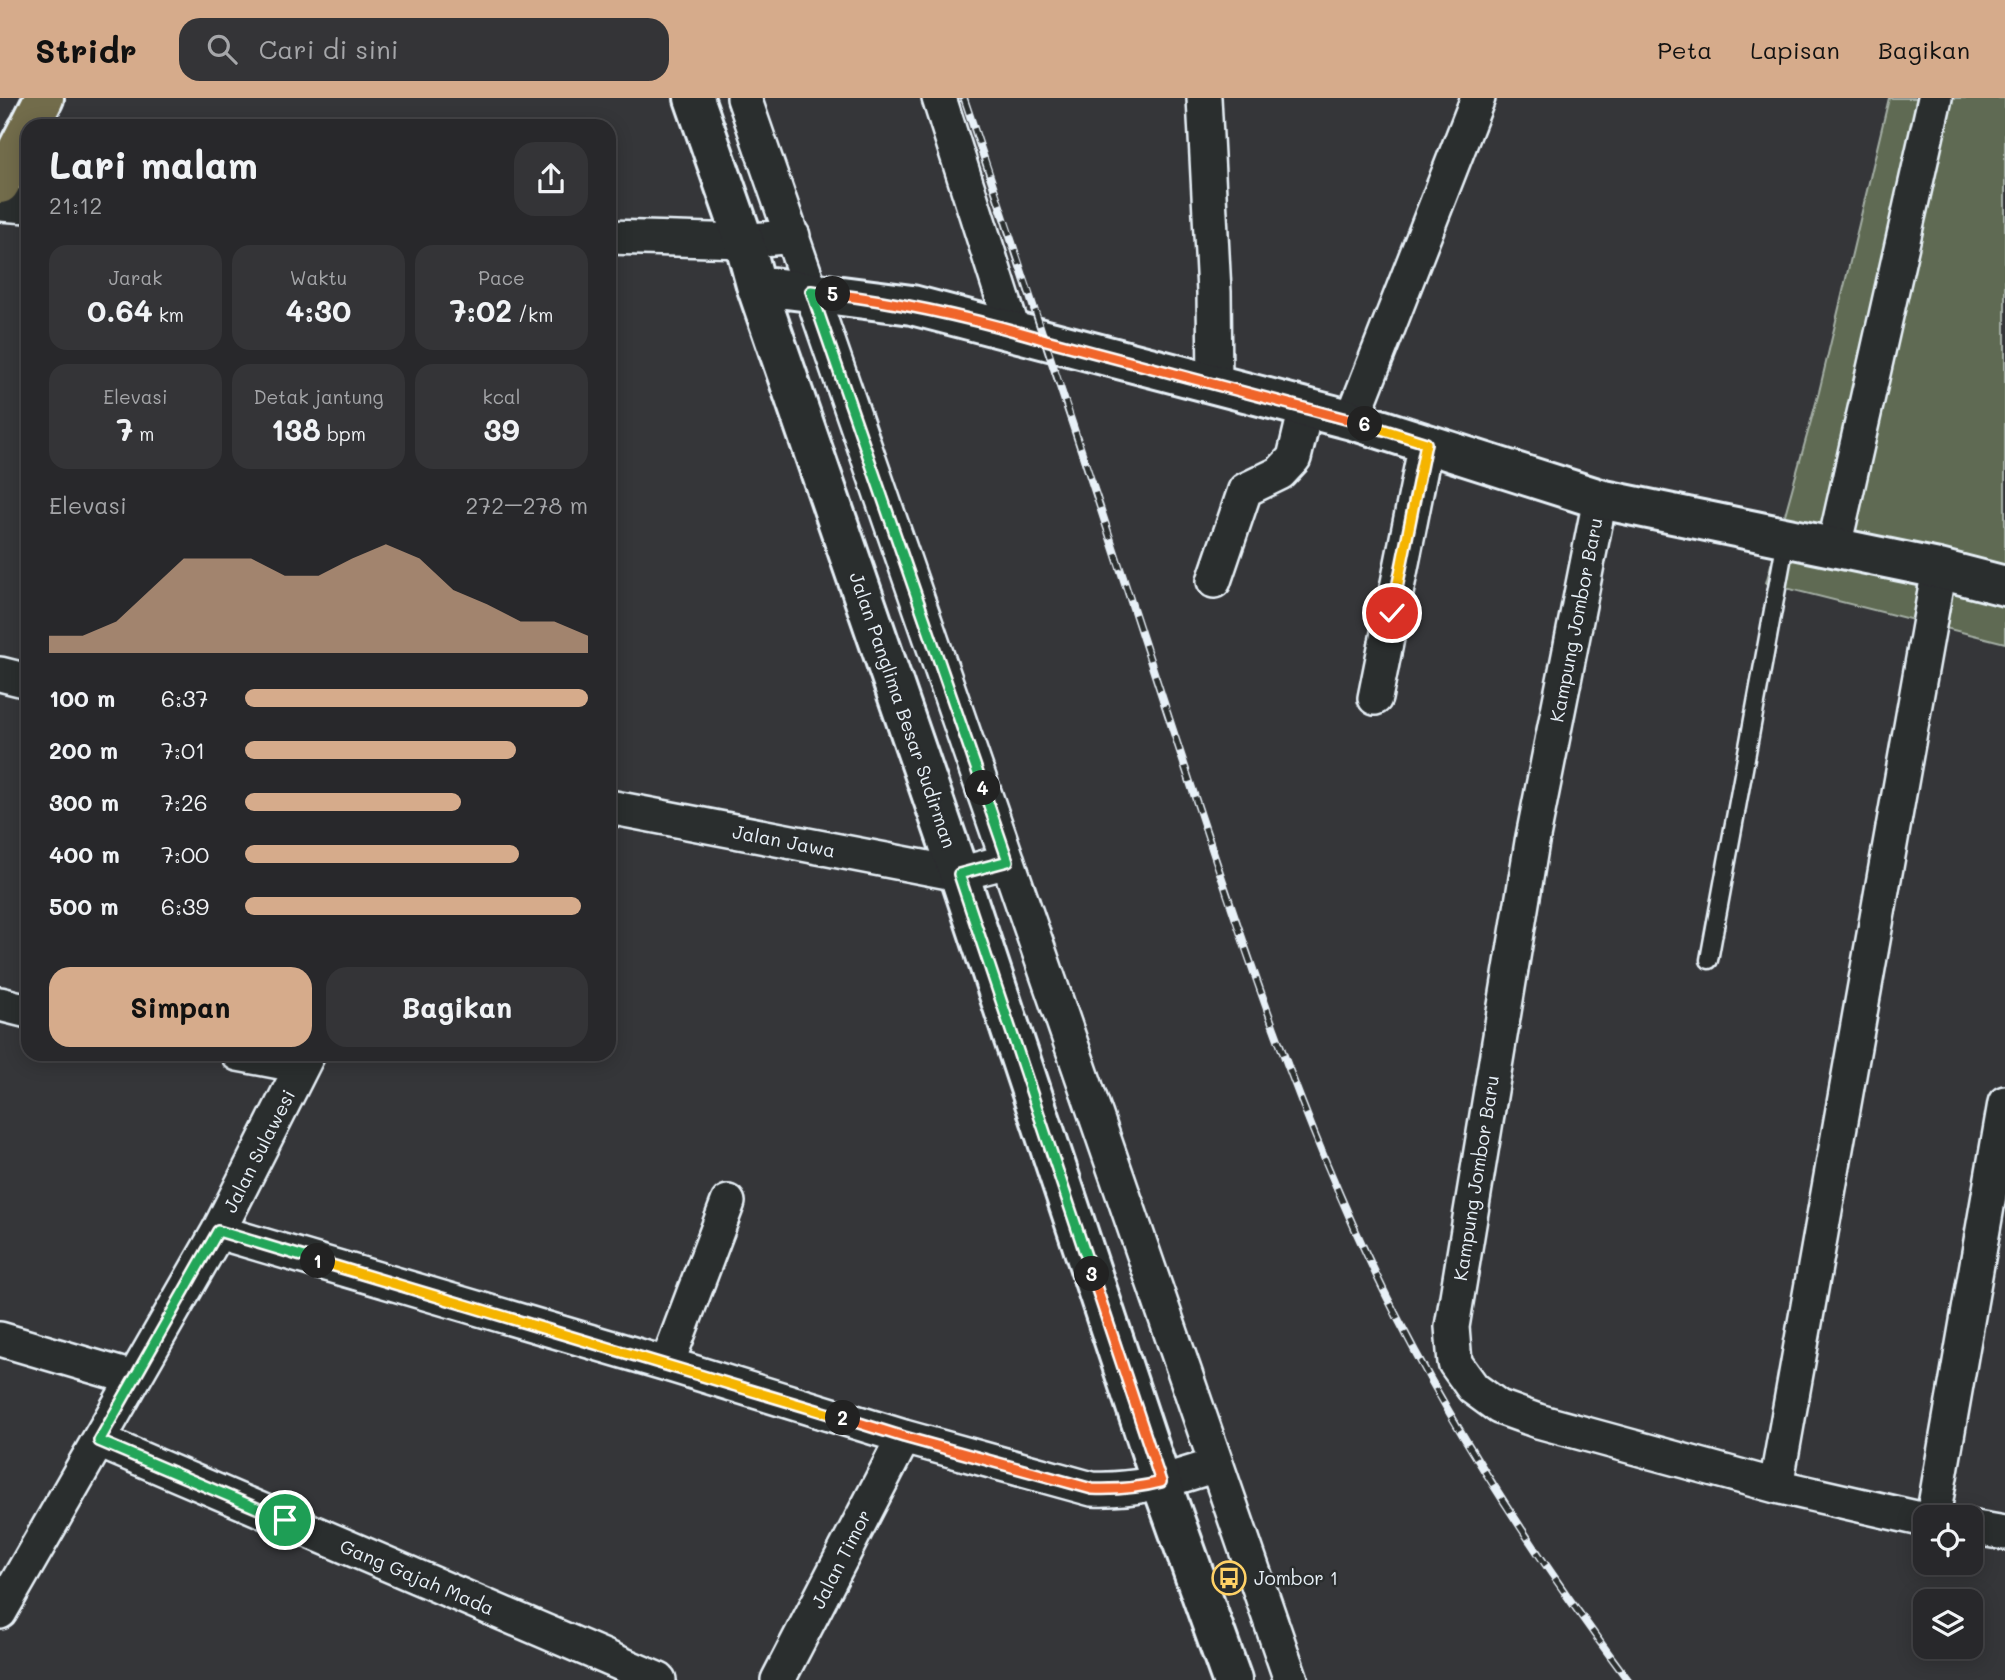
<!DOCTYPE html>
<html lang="id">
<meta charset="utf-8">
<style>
:root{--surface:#28282b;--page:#343437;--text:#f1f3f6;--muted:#a5a6a9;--line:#444447;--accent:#d6ab8b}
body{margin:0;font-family:Mali,sans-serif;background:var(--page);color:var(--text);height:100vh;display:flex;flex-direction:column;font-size:26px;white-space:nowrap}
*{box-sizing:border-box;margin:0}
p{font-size:23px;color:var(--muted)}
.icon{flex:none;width:38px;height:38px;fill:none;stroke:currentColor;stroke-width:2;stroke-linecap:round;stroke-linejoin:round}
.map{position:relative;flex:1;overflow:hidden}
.details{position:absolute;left:21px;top:21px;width:595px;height:942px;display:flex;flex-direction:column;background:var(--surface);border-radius:21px;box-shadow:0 4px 18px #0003,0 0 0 2px var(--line)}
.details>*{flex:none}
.tools{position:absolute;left:1913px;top:1407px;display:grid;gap:14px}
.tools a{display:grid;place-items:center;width:70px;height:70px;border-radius:14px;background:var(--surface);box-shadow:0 4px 18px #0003,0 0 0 2px var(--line);font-size:35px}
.pin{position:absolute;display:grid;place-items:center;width:60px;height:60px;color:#fff;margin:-30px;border:4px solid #fff;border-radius:50%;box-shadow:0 2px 7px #0007}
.km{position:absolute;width:35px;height:35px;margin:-18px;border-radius:50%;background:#222;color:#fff;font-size:19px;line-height:35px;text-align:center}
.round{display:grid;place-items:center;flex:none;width:74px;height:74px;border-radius:21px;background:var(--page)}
.headline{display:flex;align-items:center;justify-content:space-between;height:119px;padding:0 28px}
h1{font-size:38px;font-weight:700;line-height:52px}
.metrics{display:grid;grid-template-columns:repeat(3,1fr);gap:10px;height:119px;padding:7px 28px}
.metrics div{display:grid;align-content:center;border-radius:18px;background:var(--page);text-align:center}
.metrics b{font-size:30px;font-weight:700}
.metrics small{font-size:19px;font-weight:400}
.metrics p{font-size:19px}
.chart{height:196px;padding:14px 28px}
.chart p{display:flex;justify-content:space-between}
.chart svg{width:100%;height:126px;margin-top:7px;fill:var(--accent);opacity:.7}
.primary-button{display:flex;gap:14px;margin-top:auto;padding:14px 28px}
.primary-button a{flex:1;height:80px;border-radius:21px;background:var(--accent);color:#111;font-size:28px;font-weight:700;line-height:80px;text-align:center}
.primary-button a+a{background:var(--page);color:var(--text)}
ul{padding:0 28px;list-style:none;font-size:23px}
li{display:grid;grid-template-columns:112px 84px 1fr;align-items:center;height:52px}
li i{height:18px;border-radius:9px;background:var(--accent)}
header{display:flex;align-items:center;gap:42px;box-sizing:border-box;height:98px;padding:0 35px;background:var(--accent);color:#111}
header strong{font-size:33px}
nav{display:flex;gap:38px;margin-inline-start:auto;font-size:24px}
.search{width:490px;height:63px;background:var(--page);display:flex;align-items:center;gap:18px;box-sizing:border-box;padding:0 24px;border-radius:21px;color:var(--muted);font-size:26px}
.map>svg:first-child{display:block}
</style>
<header>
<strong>Stridr</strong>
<div class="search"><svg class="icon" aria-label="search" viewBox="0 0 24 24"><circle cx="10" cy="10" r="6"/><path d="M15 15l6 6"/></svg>Cari di sini</div>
<nav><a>Peta</a><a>Lapisan</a><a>Bagikan</a></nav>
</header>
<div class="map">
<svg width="2005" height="1582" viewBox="0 0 2005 1582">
<rect width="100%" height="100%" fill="#353639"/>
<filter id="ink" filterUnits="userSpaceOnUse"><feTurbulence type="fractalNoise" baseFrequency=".0143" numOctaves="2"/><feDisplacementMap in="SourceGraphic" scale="14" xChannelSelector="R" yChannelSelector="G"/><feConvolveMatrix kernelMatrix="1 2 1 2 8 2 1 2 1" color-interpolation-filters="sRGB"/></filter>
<g filter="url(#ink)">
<!-- green -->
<path fill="#5f6b52" stroke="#a4aea5" stroke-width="2" d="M 1889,0 L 2005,0 L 2005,545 L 1766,485 L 1819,294 Z"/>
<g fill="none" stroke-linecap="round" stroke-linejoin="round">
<defs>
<path id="lane" d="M 1709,862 L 1786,441"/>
<path id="street" d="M 744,0 L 1291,1582
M 939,0 L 1013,232
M 1204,0 L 1214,194 L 1215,287
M 0,106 L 28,108
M 609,139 L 744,143 L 793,138
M 1352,322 L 1478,0
M 1600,401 L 1532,744 L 1452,1229 L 1455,1265 L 1473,1290 L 1499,1309 L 1538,1323 L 1776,1388 L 1925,1422
M 1834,449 L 1935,0
M 1214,483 L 1245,392 L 1280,375 L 1294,360 L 1306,310
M 0,576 L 28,583
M 1375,600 L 1426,345
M 609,709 L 959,776 L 1008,763
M 0,906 L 28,913
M 238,956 L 301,968
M 218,1134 L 667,1266 L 904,1339 L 1092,1391 C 1140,1393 1171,1381 1216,1367
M 0,1241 L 133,1280
M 667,1266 L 728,1104
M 99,1343 L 659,1582
M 1776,1388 L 1939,471
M 1933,1419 L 2005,1005
M 1970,1429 L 2005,1435
M 0,1514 L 218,1134 L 308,956
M 778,1582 L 904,1339"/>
<path id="secondary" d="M 694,0 L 744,143 L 756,187 L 959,776 L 1161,1384 L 1232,1582
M 756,187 L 912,207 L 1352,322 L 1600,401 L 1939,471 L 2005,488"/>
<path id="primary" d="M 30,28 L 44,0
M 0,86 L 28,31"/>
</defs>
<!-- lane casing -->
<use href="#lane" stroke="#e8f1f8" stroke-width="21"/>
<!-- street casing -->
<use href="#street" stroke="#e8f1f8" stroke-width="38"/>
<!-- secondary casing -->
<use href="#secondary" stroke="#e8f1f8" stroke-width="44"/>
<!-- primary casing -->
<use href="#primary" stroke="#e8f1f8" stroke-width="44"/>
<!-- lane -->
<use href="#lane" stroke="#2a2d2e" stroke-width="16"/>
<!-- street -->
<use href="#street" stroke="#2a2d2e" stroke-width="33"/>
<!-- secondary -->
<use href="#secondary" stroke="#2a2d2e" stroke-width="38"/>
<!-- primary -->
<use href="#primary" stroke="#726c4b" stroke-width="38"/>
<defs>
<path id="rail" d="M 964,0 C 1033,205 1101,411 1168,617 C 1232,812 1294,1009 1384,1193 C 1452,1331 1537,1460 1628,1582"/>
</defs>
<!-- rail casing -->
<use href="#rail" stroke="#e8f1f8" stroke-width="8"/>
<!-- rail -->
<use href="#rail" stroke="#2a2d2e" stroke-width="5" stroke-dasharray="16" stroke-linecap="butt"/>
</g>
</g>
<g fill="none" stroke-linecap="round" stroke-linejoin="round" filter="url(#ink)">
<defs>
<path id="split-1" d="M 285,1422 L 99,1343 L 218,1133 L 318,1163"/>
<path id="split-2" d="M 318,1163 L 843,1320"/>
<path id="split-3" d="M 843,1320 L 904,1339 L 1092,1391 C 1116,1392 1138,1390 1161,1384 L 1092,1176"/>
<path id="split-4" d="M 983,690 L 1008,763 L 959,776 L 1092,1176"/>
<path id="split-5" d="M 833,196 L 811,193 L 983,690"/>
<path id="split-6" d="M 833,196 C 905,205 976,221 1046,242 L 1365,326"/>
<path id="split-7" d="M 1365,326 L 1426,345 L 1392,515"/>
</defs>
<!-- split-1 casing -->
<use href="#split-1" stroke="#fff" stroke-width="14"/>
<!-- split-2 casing -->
<use href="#split-2" stroke="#fff" stroke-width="14"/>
<!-- split-3 casing -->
<use href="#split-3" stroke="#fff" stroke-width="14"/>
<!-- split-4 casing -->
<use href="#split-4" stroke="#fff" stroke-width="14"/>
<!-- split-5 casing -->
<use href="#split-5" stroke="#fff" stroke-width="14"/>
<!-- split-6 casing -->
<use href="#split-6" stroke="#fff" stroke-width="14"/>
<!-- split-7 casing -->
<use href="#split-7" stroke="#fff" stroke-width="14"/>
<!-- split-1 -->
<use href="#split-1" stroke="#22a559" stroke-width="9"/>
<!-- split-2 -->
<use href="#split-2" stroke="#f5b400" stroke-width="9"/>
<!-- split-3 -->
<use href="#split-3" stroke="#f0652b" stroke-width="9"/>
<!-- split-4 -->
<use href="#split-4" stroke="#22a559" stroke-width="9"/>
<!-- split-5 -->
<use href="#split-5" stroke="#22a559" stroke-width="9"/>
<!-- split-6 -->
<use href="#split-6" stroke="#f0652b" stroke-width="9"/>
<!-- split-7 -->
<use href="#split-7" stroke="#f5b400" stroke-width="9"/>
</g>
<!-- icons -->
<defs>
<symbol id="bus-ring" viewBox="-11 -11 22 22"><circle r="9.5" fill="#2a2d2e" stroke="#ffd166" stroke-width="1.5"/><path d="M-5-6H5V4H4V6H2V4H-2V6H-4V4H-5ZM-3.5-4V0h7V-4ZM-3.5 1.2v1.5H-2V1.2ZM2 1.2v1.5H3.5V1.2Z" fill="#ffd166"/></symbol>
</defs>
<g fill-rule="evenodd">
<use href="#bus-ring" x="1210" y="1461" width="38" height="38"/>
</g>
<g text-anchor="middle" stroke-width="5" stroke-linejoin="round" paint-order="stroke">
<!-- street labels -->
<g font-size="19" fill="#e8f1f8" stroke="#2a2d2e">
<text transform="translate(1576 522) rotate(-79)" y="7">Kampung Jombor Baru</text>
<text transform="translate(903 612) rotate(71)" y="7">Jalan Panglima Besar Sudirman</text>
<text transform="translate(784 743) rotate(11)" y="7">Jalan Jawa</text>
<text transform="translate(259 1053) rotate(-63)" y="7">Jalan Sulawesi</text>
<text transform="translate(1476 1080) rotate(-81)" y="7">Kampung Jombor Baru</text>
<text transform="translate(841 1461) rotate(-63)" y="7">Jalan Timor</text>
<text transform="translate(417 1479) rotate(23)" y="7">Gang Gajah Mada</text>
</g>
<!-- poi labels -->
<g font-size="19" fill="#e8f1f8" stroke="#2a2d2e" text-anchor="start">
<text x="1254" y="1487">Jombor 1</text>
</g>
</g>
</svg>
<div class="tools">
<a><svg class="icon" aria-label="locate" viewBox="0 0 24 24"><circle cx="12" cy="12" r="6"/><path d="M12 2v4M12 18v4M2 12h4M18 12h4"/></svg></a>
<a><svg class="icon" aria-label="layers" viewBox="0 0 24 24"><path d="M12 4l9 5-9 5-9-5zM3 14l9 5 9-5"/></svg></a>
</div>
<div class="pin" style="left:285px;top:1422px;background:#1e9e55"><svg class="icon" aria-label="arrive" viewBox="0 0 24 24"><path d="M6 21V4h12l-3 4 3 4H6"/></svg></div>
<div class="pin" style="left:1392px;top:515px;background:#d93025"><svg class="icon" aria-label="check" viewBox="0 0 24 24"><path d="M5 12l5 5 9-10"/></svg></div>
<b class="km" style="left:318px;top:1163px">1</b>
<b class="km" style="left:843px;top:1320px">2</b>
<b class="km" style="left:1092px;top:1176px">3</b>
<b class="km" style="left:983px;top:690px">4</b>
<b class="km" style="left:833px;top:196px">5</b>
<b class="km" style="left:1365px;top:326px">6</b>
<section class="details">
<div class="headline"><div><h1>Lari malam</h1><p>21:12</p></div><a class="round"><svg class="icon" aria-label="share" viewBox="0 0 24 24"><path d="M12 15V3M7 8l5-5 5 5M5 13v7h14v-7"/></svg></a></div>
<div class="metrics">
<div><p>Jarak</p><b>0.64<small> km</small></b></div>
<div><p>Waktu</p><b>4:30</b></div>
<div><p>Pace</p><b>7:02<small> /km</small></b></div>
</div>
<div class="metrics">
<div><p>Elevasi</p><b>7<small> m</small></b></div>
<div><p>Detak jantung</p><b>138<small> bpm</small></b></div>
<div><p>kcal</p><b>39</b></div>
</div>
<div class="chart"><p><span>Elevasi</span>272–278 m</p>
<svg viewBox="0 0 160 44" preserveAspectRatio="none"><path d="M0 44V38L10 38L20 33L30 22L40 11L50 11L60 11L70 17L80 17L90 11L100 6L110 11L120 22L130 27L140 33L150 33L160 38V44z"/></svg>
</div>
<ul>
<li><b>100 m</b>6:37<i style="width:100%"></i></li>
<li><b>200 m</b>7:01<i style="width:79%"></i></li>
<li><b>300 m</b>7:26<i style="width:63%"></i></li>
<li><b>400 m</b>7:00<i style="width:80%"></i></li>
<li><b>500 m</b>6:39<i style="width:98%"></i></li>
</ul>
<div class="primary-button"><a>Simpan</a><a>Bagikan</a></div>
</section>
</div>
